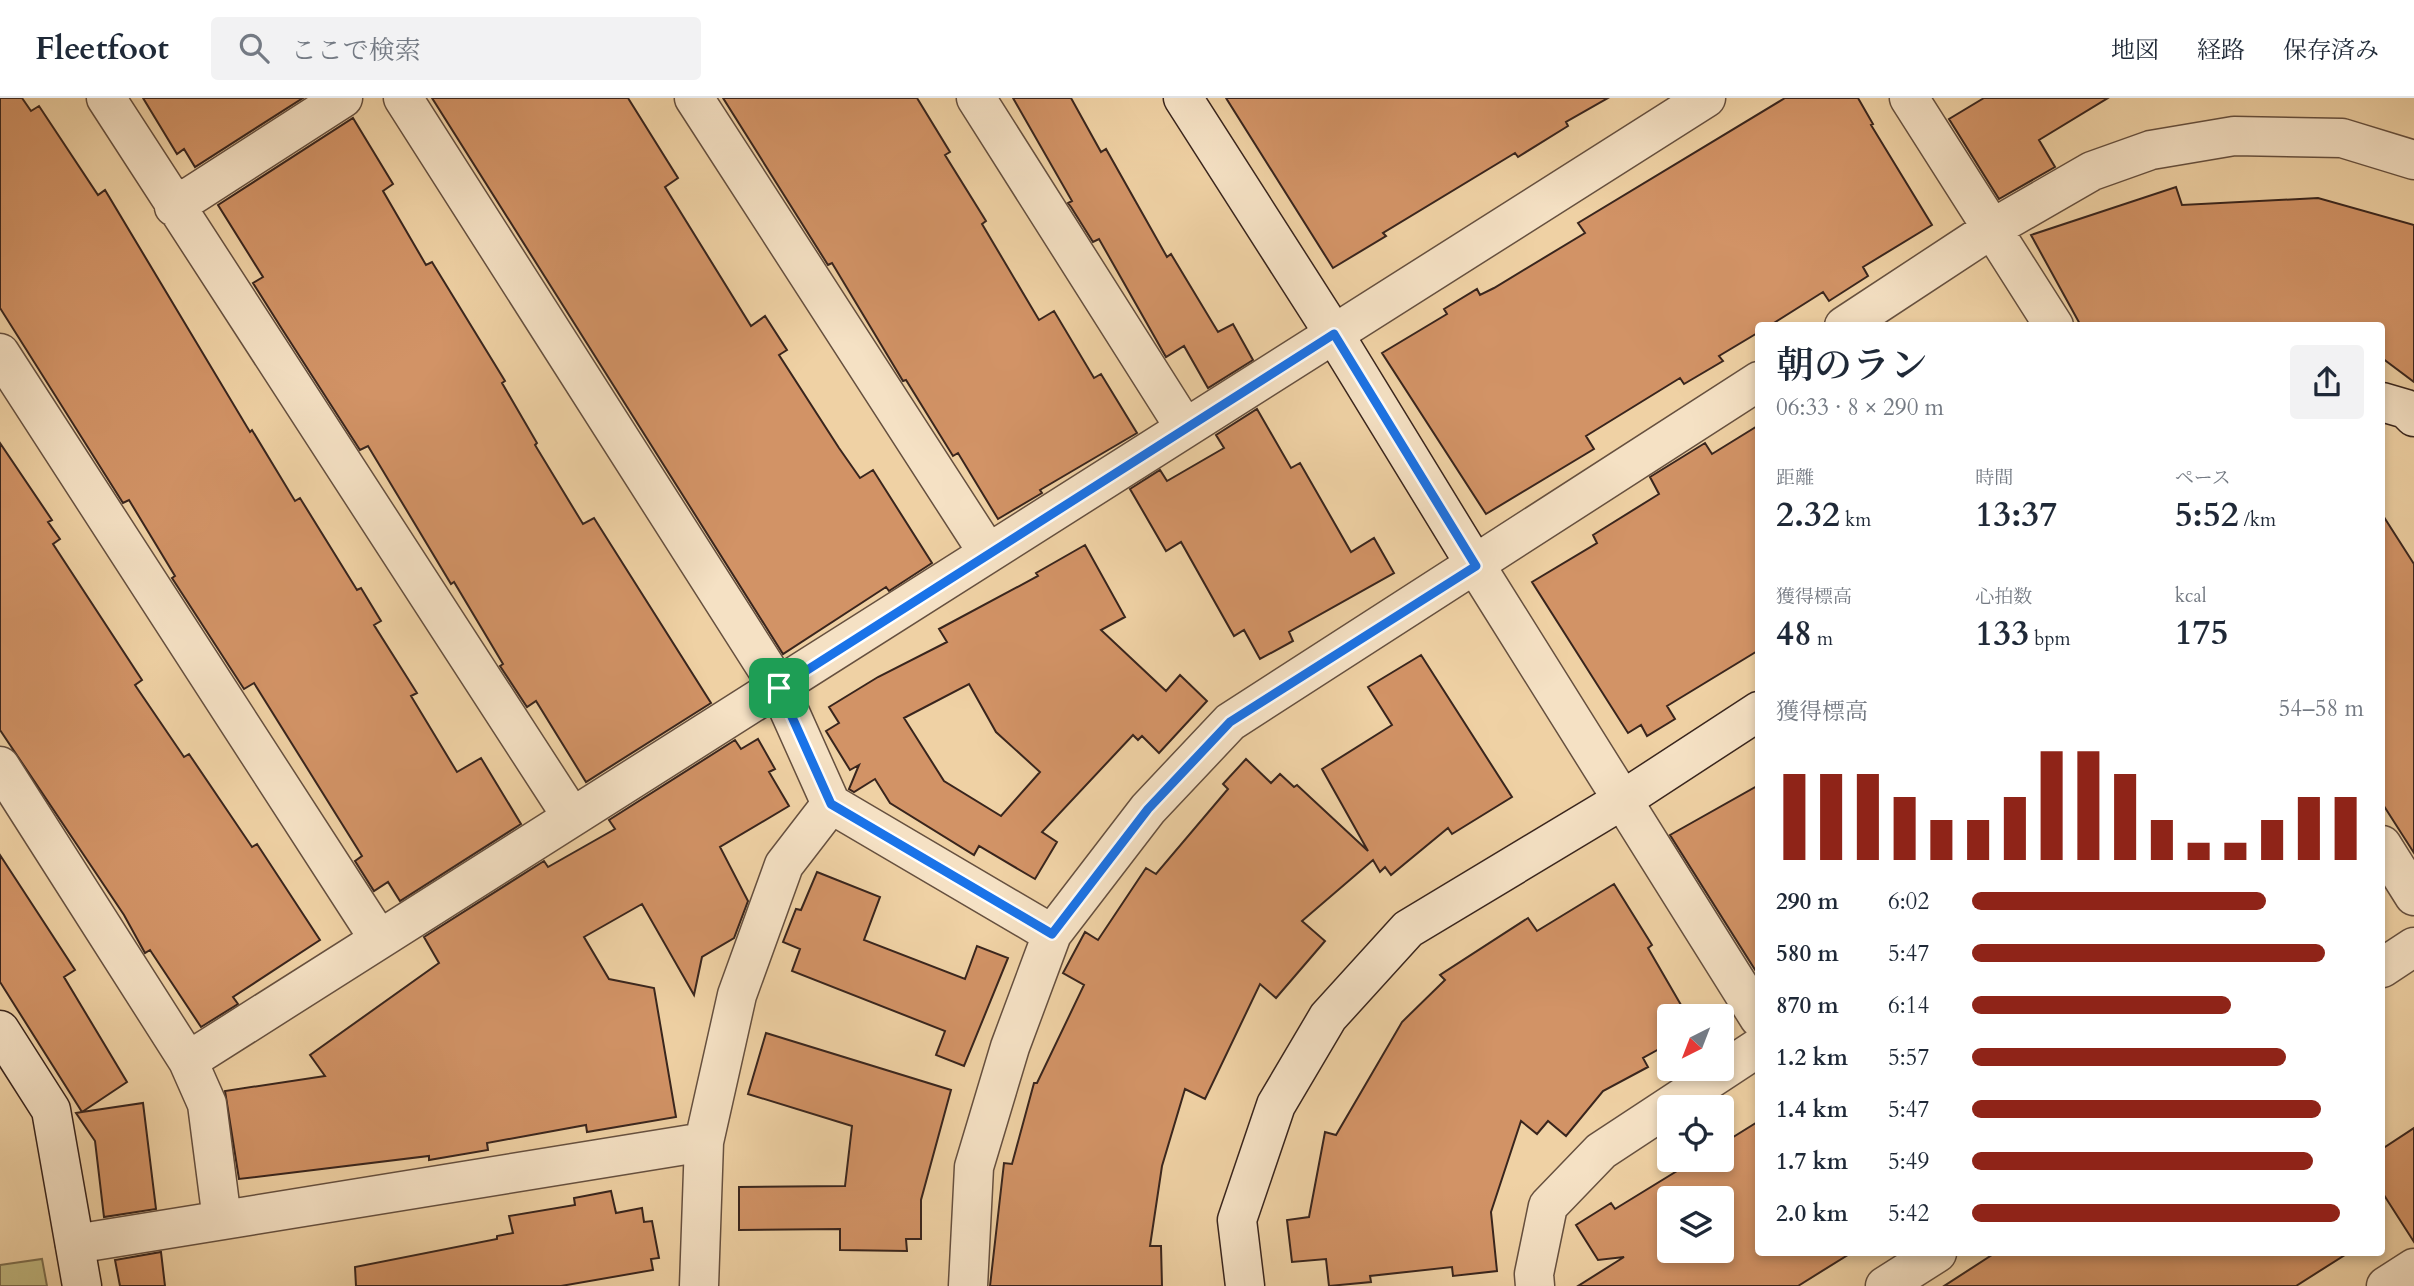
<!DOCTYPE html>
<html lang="ja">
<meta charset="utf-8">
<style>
:root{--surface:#fff;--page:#f2f2f3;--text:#1f2937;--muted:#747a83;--line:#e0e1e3;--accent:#8f2418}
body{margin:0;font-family:Cardo,"Noto Serif JP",serif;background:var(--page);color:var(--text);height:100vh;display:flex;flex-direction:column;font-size:26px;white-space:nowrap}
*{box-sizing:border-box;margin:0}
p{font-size:23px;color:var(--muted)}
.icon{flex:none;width:38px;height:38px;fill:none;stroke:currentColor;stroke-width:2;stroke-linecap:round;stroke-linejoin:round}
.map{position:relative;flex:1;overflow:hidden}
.side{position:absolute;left:1755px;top:224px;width:630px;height:934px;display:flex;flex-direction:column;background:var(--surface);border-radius:7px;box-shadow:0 4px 10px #0003}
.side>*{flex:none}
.needle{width:46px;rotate:222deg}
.buttons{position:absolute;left:1657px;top:906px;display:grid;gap:14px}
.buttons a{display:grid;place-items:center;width:77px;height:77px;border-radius:7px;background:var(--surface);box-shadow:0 4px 10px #0003;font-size:35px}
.pin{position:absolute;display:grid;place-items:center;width:60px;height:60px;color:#fff;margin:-30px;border-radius:14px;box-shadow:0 4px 10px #0006}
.round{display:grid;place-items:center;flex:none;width:74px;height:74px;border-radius:7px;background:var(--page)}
.head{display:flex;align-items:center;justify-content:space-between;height:119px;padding:0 21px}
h1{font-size:38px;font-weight:600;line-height:52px}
.figures{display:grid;grid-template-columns:repeat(3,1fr);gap:10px;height:119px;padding:7px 21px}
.figures div{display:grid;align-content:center}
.figures b{font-size:35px;font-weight:600}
.figures small{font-size:19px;font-weight:400}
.figures p{font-size:19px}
.chart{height:196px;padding:14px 21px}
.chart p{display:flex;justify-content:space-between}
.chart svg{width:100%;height:126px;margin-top:7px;stroke:var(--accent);stroke-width:6}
ul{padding:0 21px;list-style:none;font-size:23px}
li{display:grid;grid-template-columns:112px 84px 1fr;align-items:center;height:52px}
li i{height:18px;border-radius:9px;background:var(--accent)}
header{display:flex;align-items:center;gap:42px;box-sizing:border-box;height:98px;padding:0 35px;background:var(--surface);border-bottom:2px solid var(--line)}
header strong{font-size:33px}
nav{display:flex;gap:38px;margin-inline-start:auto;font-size:24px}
.search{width:490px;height:63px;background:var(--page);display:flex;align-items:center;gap:18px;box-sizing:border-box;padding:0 24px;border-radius:7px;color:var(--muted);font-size:26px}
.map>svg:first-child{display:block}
</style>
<header>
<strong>Fleetfoot</strong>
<div class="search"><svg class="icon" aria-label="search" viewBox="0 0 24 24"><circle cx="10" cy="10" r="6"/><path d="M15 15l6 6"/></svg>ここで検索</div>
<nav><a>地図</a><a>経路</a><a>保存済み</a></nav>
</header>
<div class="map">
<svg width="2414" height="1188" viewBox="0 0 2414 1188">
<rect width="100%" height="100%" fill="#efd1a4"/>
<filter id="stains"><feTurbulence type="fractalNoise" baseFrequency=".00286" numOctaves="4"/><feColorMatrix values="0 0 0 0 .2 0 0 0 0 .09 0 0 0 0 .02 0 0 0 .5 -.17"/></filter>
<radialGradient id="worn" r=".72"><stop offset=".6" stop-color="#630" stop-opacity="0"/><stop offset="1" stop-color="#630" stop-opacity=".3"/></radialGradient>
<!-- green -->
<path fill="#c1b981" stroke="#7d6f4f" stroke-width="2" d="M 42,1161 L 47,1188 L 0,1188 L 0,1167 Z"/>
<!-- building -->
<path fill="#d29366" stroke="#39251d" stroke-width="2" fill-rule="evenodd" d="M 0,0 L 22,0 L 31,13 L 39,8 L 98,97 L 105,92 L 250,334 L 252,332 L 295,403 L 300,400 L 357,492 L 361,490 L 381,523 L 374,527 L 417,595 L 411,598 L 457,674 L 481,660 L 521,726 L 400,803 L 388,784 L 374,793 L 355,763 L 362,758 L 254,585 L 244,591 L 172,480 L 175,478 L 129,402 L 123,405 L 0,210 Z
M 143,0 L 303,0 L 195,69 L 184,51 L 177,56 Z
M 432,0 L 628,0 L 678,80 L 665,89 L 751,228 L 765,218 L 787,252 L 779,257 L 839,350 L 860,380 L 873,372 L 932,465 L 889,493 L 886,489 L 783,556 Z
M 723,0 L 917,0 L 950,54 L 945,57 L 986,123 L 982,126 L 1039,222 L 1054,213 L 1094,280 L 1101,276 L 1137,335 L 1040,392 L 1042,395 L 998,421 L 958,355 L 953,358 L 906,282 L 903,283 L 832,165 L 828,167 Z
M 1013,0 L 1071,0 L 1101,54 L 1106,51 L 1167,159 L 1171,156 L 1218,234 L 1233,226 L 1253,262 L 1208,290 L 1184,248 L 1166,259 L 1099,141 L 1093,144 L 1071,109 L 1068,105 L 1072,103 Z
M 1226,0 L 1608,0 L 1566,24 L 1568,28 L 1518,59 L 1515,55 L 1383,135 L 1386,138 L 1333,170 Z
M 1785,0 L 1858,0 L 1873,26 L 1871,27 L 1932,127 L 1863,169 L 1868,178 L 1829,203 L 1823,194 L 1769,228 L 1759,228 L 1759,234 L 1719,258 L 1723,263 L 1684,286 L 1680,280 L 1586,338 L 1594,351 L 1486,416 L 1382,255 L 1447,216 L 1444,211 L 1477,191 L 1480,197 L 1494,190 L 1585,135 L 1578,125 Z
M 1984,0 L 2108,0 L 2039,42 L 2055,69 L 1999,101 L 1949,21 Z
M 353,20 L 393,86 L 383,93 L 426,167 L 432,164 L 505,283 L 502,285 L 537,345 L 535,347 L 583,426 L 594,420 L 711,605 L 586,684 L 536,603 L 527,609 L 500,568 L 503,566 L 454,484 L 451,486 L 368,348 L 360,352 L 282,231 L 253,185 L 263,179 L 218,107 Z
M 2176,89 L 2182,107 L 2318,100 L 2414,127 L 2414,284 L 2382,260 L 2382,228 L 2081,228 L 2031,137 Z
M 1257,311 L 1291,370 L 1300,365 L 1351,454 L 1374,440 L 1394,475 L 1289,534 L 1293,543 L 1260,561 L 1244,532 L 1234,538 L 1181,444 L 1166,453 L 1130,391 L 1160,372 L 1167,383 L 1224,350 L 1216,337 Z
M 1759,327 L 1759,552 L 1667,608 L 1675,621 L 1647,638 L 1641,627 L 1628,635 L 1532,484 L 1597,445 L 1593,437 L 1659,396 L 1650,379 L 1705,345 L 1712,356 Z
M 0,345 L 52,422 L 48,424 L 60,441 L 53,446 L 142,582 L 135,587 L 184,659 L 189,656 L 252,749 L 257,746 L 320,842 L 233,899 L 238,906 L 201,929 L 150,852 L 145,855 L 124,817 L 0,632 Z
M 2382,416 L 2414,466 L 2414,755 L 2382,705 Z
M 1085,447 L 1125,519 L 1101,532 L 1166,593 L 1180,577 L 1207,603 L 1159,655 L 1142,638 L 1138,642 L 1133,637 L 1042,734 L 1057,744 L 1035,781 L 979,748 L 974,757 L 890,705 L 875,681 L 854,694 L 849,691 L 859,667 L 850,672 L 826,633 L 839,625 L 829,609 L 878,579 L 947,544 L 939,531 L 1038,478 L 1036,475 ZM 969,586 L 996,634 L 1040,674 L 1001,718 L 944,683 L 904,620 Z
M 1421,557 L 1512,699 L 1452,736 L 1448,730 L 1391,777 L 1385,769 L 1380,774 L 1373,762 L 1302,823 L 1325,843 L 1276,900 L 1260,886 L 1205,1001 L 1185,991 L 1162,1068 L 1150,1148 L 1161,1148 L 1162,1188 L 990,1188 L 1004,1065 L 1012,1066 L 1034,985 L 1037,985 L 1084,887 L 1063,875 L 1085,834 L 1098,842 L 1146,770 L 1156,776 L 1228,691 L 1223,686 L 1246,661 L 1271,685 L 1280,676 L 1294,689 L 1297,687 L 1368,753 L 1322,671 L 1392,627 L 1368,589 Z
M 758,641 L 775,671 L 769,674 L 789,708 L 720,749 L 748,803 L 734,840 L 702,859 L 694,897 L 642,806 L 584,839 L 609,881 L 654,890 L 676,1019 L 587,1034 L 586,1027 L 487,1045 L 488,1052 L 429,1062 L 429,1058 L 239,1081 L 225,993 L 325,978 L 310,957 L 439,865 L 424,839 L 544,763 L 548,769 L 615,731 L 609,722 L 735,642 L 741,651 Z
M 1759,687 L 1759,878 L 1670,737 Z
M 0,757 L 75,872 L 64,879 L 127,984 L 82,1014 L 143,1005 L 156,1111 L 104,1119 L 95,1043 L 76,1015 L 82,1014 L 0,884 Z
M 817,774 L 880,799 L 864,842 L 965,881 L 977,848 L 1008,860 L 964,968 L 936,957 L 945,933 L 792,873 L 800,851 L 783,844 L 796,811 L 801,812 Z
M 1614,786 L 1652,847 L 1648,850 L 1688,919 L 1670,919 L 1670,945 L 1643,960 L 1648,969 L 1603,993 L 1566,1038 L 1548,1023 L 1537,1036 L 1521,1023 L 1491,1114 L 1497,1173 L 1453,1178 L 1452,1169 L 1370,1178 L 1371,1184 L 1329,1188 L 1326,1161 L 1292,1164 L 1287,1122 L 1309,1119 L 1325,1034 L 1336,1037 L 1402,924 L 1445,882 L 1440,877 L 1528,820 L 1537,833 Z
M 766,935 L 951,992 L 921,1102 L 921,1141 L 906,1141 L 907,1153 L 840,1152 L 840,1131 L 739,1132 L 739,1089 L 845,1088 L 852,1028 L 748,996 Z
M 1759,1023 L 1759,1155 L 1851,1155 L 1798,1188 L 1578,1188 L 1624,1159 L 1598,1162 L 1576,1127 L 1611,1105 L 1615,1111 L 1695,1062 L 1722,1062 L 1722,1046 ZM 1670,1101 L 1722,1101 L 1722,1153 L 1670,1153 Z
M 2414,1030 L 2414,1144 L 2382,1094 L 2382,1051 Z
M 611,1093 L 616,1115 L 642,1110 L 644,1124 L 652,1123 L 659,1160 L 651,1161 L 653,1172 L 561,1188 L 356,1188 L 355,1169 L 497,1141 L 497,1138 L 513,1135 L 509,1118 L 575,1107 L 574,1100 Z
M 161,1154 L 165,1188 L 120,1188 L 115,1162 Z
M 1995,1155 L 2348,1155 L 2296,1188 L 1944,1188 Z"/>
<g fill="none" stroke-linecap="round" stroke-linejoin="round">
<defs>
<path id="street" d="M 106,0 L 572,719
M 403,0 L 779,590 L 831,706 L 1052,836
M 694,0 L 988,455
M 976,0 L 1185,330
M 1909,0 L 2054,228
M 174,109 L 343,0
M 1844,228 L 1993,130 L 2092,73 L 2151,52 L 2234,38 L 2342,40 L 2414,62
M 0,255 L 379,841
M 1476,468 L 1759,920
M 0,668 L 188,963 L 207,1006 L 222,1122
M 2382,747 L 2414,798
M 2382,870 L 2414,849
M 188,963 L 1706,0
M 75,1146 L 704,1044
M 699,1188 L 704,1044 L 737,897 L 784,767 L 831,706
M 968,1188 L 974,1069 L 1010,949 L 1052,836 L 1148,711 L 1230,624 L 1759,283
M 1535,1188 L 1534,1176 L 1548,1108 L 1601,1053 L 1759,949
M 1885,1188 L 1937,1155
M 2386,1188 L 2414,1170"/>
<path id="secondary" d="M 1183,0 L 1334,236 L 1476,468
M 2382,304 L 2406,311 L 2414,319
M 0,932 L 51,1012 L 82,1188
M 1245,1188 L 1237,1122 L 1276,1007 L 1328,919 L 1408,831 L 1624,701 L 1759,613"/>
</defs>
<!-- street casing -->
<use href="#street" stroke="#66503f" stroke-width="41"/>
<!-- secondary casing -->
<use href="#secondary" stroke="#39251d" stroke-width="41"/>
<!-- street -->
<use href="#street" stroke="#f5e1c4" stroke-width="38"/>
<!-- secondary -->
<use href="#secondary" stroke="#f5e1c4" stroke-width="38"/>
</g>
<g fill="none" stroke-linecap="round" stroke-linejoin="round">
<defs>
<path id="route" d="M 1334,236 L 1476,468 L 1230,624 L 1148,711 L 1052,836 L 831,706 L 779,590 Z"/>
</defs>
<!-- route casing -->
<use href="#route" stroke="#fff" stroke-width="14"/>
<!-- route -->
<use href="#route" stroke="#1a73e8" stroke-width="9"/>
</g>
<rect width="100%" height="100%" filter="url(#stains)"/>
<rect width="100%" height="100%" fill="url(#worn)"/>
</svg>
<div class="buttons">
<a><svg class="needle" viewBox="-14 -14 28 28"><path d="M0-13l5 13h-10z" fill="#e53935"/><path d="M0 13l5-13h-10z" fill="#747a83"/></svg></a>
<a><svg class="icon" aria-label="locate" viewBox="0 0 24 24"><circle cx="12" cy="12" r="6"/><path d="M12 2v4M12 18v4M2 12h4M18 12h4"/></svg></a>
<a><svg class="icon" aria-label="layers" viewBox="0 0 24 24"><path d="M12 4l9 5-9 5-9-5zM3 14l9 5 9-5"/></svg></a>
</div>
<div class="pin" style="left:779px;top:590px;background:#1e9e55"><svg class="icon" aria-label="arrive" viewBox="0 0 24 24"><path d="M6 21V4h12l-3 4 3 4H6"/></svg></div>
<section class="side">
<div class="head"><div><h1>朝のラン</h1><p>06:33 · 8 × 290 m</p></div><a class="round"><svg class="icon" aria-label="share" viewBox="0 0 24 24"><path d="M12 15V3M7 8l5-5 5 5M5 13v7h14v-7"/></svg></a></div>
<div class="figures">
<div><p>距離</p><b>2.32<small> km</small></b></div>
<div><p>時間</p><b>13:37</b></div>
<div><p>ペース</p><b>5:52<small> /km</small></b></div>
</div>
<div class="figures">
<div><p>獲得標高</p><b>48<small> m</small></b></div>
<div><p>心拍数</p><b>133<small> bpm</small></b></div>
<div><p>kcal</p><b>175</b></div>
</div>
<div class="chart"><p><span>獲得標高</span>54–58 m</p>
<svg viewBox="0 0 160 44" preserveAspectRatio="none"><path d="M5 44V14M15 44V14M25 44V14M35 44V22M45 44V30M55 44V30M65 44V22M75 44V6M85 44V6M95 44V14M105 44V30M115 44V38M125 44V38M135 44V30M145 44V22M155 44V22"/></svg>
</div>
<ul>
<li><b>290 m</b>6:02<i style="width:75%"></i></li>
<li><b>580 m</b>5:47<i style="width:90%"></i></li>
<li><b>870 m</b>6:14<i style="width:66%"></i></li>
<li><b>1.2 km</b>5:57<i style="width:80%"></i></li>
<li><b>1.4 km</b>5:47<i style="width:89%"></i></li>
<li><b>1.7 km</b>5:49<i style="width:87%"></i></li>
<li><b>2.0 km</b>5:42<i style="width:94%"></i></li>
</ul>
</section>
</div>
